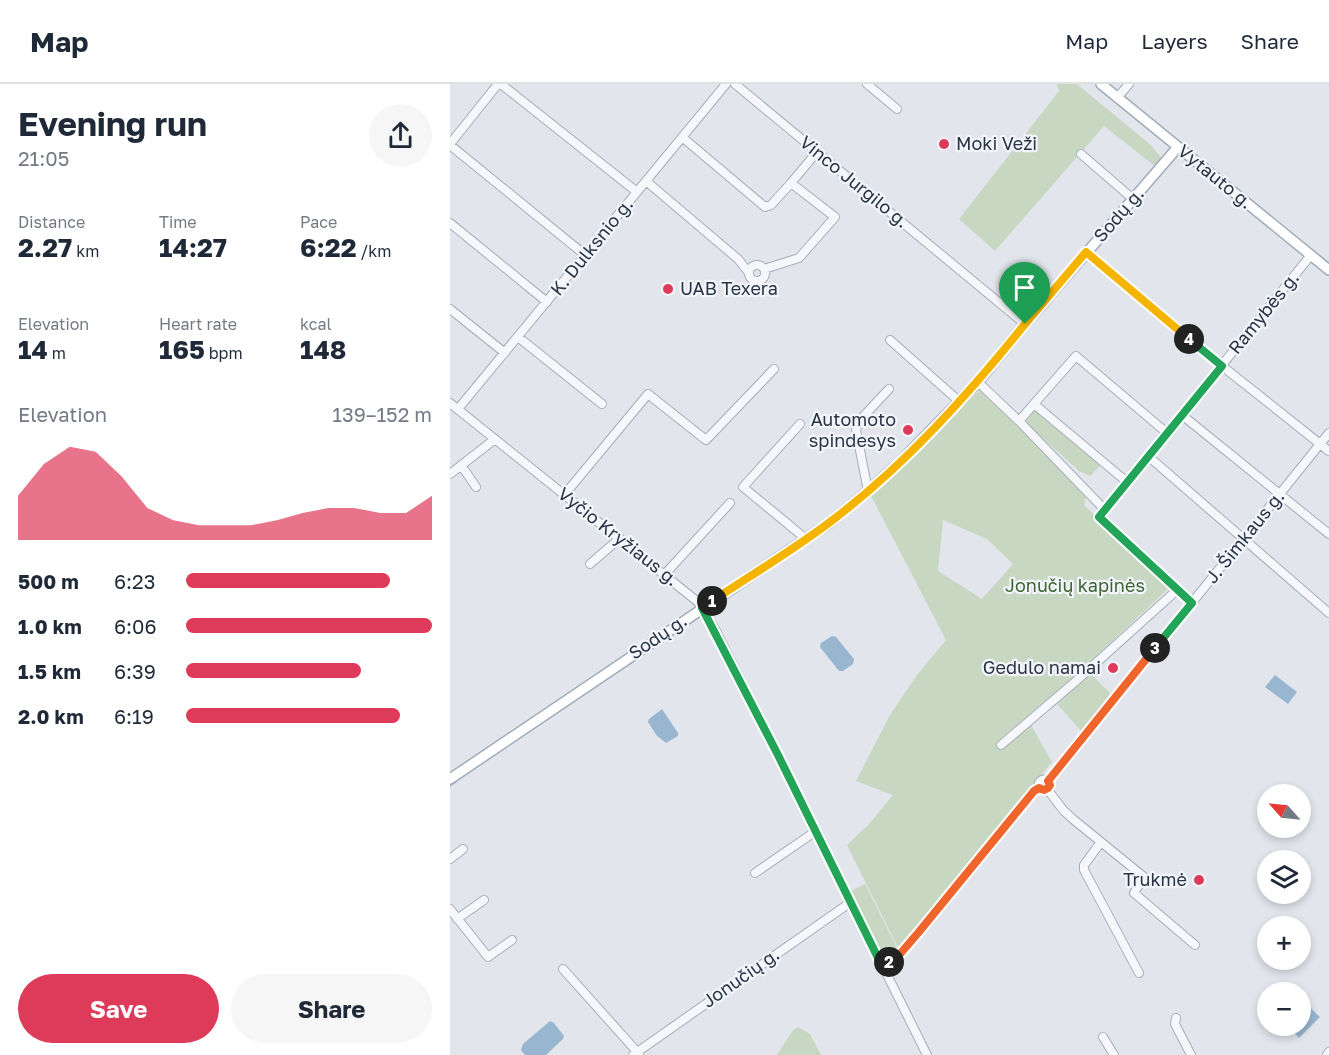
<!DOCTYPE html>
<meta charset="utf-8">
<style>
:root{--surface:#fff;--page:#f6f6f7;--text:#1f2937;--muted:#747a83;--line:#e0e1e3;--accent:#de3a59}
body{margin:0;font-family:"Golos Text",sans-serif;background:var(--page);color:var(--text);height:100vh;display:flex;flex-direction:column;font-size:22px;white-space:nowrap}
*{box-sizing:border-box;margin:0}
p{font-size:20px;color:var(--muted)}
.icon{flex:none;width:33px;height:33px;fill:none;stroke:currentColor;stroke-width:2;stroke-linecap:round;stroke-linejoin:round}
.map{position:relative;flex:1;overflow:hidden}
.details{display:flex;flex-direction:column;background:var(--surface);width:450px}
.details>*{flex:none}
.needle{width:39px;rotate:297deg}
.fabs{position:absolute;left:807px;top:700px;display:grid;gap:12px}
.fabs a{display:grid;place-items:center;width:54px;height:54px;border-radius:50%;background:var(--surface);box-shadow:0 3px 9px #0003;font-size:30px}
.pin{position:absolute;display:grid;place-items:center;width:51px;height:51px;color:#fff;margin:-62px -26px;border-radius:50% 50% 50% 0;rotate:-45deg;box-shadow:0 0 6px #0007}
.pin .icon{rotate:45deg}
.km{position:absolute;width:30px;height:30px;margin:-15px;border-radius:50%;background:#222;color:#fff;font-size:16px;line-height:30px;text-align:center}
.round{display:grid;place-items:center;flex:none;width:63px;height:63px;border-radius:32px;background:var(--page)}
.summary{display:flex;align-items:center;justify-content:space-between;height:102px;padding:0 18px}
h1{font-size:33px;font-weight:700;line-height:45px}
.figures{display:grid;grid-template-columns:repeat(3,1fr);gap:9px;height:102px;padding:6px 18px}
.figures div{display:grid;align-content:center}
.figures b{font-size:26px;font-weight:700}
.figures small{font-size:16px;font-weight:400}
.figures p{font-size:16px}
.chart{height:168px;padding:12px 18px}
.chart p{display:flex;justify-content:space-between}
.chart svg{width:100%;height:108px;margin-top:6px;fill:var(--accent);opacity:.7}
.primary-button{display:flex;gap:12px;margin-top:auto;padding:12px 18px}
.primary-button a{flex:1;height:69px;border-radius:36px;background:var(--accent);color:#fff;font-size:24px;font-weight:700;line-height:69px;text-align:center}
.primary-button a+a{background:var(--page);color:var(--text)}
ul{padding:0 18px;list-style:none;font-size:20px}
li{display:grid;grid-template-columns:96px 72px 1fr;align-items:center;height:45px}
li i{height:15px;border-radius:8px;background:var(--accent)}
header{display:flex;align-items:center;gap:36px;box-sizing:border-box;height:84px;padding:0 30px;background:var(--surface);border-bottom:2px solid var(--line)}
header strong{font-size:28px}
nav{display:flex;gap:33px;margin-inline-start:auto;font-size:21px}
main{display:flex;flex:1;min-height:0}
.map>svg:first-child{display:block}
</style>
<header>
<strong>Map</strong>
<nav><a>Map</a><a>Layers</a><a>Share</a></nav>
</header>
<main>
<section class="details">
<div class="summary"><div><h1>Evening run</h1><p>21:05</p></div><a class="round"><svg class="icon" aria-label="share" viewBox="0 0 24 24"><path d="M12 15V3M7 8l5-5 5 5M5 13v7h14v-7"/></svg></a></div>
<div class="figures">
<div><p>Distance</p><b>2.27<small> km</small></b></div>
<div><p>Time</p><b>14:27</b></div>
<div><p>Pace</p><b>6:22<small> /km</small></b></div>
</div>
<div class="figures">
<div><p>Elevation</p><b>14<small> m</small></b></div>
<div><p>Heart rate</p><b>165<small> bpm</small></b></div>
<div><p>kcal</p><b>148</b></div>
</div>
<div class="chart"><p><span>Elevation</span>139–152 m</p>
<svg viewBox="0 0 160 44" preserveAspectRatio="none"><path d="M0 44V26L10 13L20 6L30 8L40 18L50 31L60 36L70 38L80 38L90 38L100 36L110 33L120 31L130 31L140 33L150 33L160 26V44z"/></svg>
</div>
<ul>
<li><b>500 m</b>6:23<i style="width:83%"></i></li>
<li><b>1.0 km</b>6:06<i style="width:100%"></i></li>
<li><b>1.5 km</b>6:39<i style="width:71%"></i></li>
<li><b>2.0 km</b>6:19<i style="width:87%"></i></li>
</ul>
<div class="primary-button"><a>Save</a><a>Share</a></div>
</section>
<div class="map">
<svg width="879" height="971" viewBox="0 0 879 971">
<rect width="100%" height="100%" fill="#e2e6ec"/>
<!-- green -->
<path fill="#c8d7c2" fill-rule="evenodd" d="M 607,0 L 627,0 L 702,62 L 712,75 L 706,83 L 654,42 L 545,167 L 509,135 L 609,7 Z
M 531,305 L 637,408 L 634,421 L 720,503 L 626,591 L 548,657 L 552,665 L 581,641 L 602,678 L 449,866 L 397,761 L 419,740 L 443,711 L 406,697 L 440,631 L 467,591 L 496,556 L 420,410 ZM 493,436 L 537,455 L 563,480 L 532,515 L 488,487 Z
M 584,327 L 589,327 L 652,380 L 640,392 L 629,387 L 576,339 L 578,330 Z
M 641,590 L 662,611 L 632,648 L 607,620 Z
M 415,800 L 448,866 L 438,873 L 431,872 L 401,807 Z
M 348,943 L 360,950 L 371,971 L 327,971 L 343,946 Z"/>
<!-- water -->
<path fill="#99b6d0" d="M 382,552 L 386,553 L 404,575 L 403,580 L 393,587 L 389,587 L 370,563 L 371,559 Z
M 825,591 L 847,608 L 838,620 L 815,603 Z
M 212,625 L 228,649 L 228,652 L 216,659 L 207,652 L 198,638 L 199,635 Z
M 851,915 L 870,933 L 849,954 L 838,942 L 850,942 Z
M 100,937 L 104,939 L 114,952 L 113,955 L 96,971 L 75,971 L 71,966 L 73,960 Z"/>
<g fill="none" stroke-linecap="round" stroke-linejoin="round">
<!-- stream -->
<path stroke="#99b6d0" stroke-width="1.5" d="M 0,702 L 6,698"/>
<defs>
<path id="minor" d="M 51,0 L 187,108
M 285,0 L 575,240
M 417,0 L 447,25
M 667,14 L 679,0
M 232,53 L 315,123 L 321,121 L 341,99 L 385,133 L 349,174 L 314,185
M 0,60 L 48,0
M 0,61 L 135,171
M 631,70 L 683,115
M 196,97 L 288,175 L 299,189
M 341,99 L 367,68
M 0,139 L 97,218
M 636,168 L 772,282 L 879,367
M299 189a8 8 0 1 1 16 0a8 8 0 1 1-16 0Z
M 0,225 L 55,269
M 68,253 L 152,320
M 440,256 L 510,318
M 528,298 L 569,337 L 626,272 L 717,349
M 0,319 L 248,518 L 266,547 L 477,971
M 584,320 L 677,398
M 8,325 L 276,0
M 732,331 L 879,450
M 569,337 L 655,426
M 350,340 L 293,403 L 356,455
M 698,372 L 879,529
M 11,381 L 26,403
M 0,390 L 45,355
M 418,407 L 406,346 L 410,336 L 439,305
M 115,410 L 198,310 L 256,356 L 324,285
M 140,480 L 170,454
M 215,490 L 280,419
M 742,519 L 649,433 L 861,171
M 551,661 L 626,597 L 727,506
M588.5 701a5.5 5.5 0 1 1 11 0a5.5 5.5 0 1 1-11 0Z
M 598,697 L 879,349
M 597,705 L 614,727 L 624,736 L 694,793 L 684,809 L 745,861
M 651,758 L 634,781 L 634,786 L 689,889
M 0,775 L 13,765
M 305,789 L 366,747
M 0,825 L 38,873 L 62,856
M 7,835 L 34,816
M 432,882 L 450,870 L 584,707 L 589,704
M 113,885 L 189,970
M 726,934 L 725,940 L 741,971
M 653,953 L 664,971
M 183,971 L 401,818
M 877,971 L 879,968"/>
<path id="major" d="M 651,0 L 879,186
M 0,695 L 378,440 L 418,407 L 450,378 L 528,298 L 575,240 L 728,63"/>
</defs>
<!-- minor casing -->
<use href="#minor" stroke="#a6adb7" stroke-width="10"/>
<!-- major casing -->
<use href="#major" stroke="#a0abb9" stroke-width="12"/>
<!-- minor -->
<use href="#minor" stroke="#f6f7fa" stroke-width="8"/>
<!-- major -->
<use href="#major" stroke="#fff" stroke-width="9"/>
</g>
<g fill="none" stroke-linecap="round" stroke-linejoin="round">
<defs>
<path id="split-1" d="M 262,517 C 303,490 345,465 384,435 C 456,380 518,311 575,240"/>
<path id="split-2" d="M 262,517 L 252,524 L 328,671 L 432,882 L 439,878"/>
<path id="split-3" d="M 439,878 L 450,870 L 468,849 L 584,707 L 589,704 L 594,706 L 598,704 L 600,701 L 598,697 L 705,564"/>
<path id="split-4" d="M 705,564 L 742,519 L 649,433 L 772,282 L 739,255"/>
<path id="split-5" d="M 575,240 L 636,168 L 739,255"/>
</defs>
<!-- split-1 casing -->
<use href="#split-1" stroke="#fff" stroke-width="12"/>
<!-- split-2 casing -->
<use href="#split-2" stroke="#fff" stroke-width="12"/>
<!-- split-3 casing -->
<use href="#split-3" stroke="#fff" stroke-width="12"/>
<!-- split-4 casing -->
<use href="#split-4" stroke="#fff" stroke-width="12"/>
<!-- split-5 casing -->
<use href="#split-5" stroke="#fff" stroke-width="12"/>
<!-- split-1 -->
<use href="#split-1" stroke="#f5b400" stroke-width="8"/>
<!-- split-2 -->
<use href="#split-2" stroke="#22a559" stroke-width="8"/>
<!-- split-3 -->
<use href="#split-3" stroke="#f0652b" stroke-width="8"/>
<!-- split-4 -->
<use href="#split-4" stroke="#22a559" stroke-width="8"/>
<!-- split-5 -->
<use href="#split-5" stroke="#f5b400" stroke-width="8"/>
</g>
<!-- markers -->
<g fill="#de3a59" stroke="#f2f5f9" stroke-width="2">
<circle cx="494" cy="60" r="6"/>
<circle cx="218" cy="205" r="6"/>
<circle cx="458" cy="346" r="6"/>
<circle cx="663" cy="584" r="6"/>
<circle cx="749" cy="796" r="6"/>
</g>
<g text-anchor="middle" stroke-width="4.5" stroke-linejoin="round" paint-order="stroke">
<!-- poi labels -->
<g font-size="18" fill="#283446" stroke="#f2f5f9" text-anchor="end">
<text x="506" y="66" text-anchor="start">Moki Veži</text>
<text x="230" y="211" text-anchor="start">UAB Texera</text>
<text x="446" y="342">Automoto<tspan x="446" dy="21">spindesys</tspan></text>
<text x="651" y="590">Gedulo namai</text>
<text x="737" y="802">Trukmė</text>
</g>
<!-- street labels -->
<g font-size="18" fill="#283446" stroke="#f2f5f9">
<text transform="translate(765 93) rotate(39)" y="6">Vytauto g.</text>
<text transform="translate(404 98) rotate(39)" y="6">Vinco Jurgilo g.</text>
<text transform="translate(669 131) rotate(-49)" y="6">Sodų g.</text>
<text transform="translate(142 163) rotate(-51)" y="6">K. Dulksnio g.</text>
<text transform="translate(814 229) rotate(-51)" y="6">Ramybės g.</text>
<text transform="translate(168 453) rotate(38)" y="6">Vyčio Kryžiaus g.</text>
<text transform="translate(795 453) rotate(-51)" y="6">J. Šimkaus g.</text>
<text transform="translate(208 553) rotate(-34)" y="6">Sodų g.</text>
<text transform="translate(291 894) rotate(-35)" y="6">Jonučių g.</text>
</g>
<!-- park labels -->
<g font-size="18" fill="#3e6433" stroke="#f2f5f9">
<text x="625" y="508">Jonučių kapinės</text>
</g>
</g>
</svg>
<div class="fabs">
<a><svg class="needle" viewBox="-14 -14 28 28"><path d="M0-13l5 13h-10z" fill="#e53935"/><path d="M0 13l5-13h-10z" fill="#747a83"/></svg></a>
<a><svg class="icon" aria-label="layers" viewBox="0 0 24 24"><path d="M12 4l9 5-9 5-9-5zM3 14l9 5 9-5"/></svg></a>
<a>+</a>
<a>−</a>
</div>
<div class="pin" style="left:575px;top:240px;background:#1e9e55"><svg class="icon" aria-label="arrive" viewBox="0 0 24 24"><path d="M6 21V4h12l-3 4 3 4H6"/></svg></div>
<b class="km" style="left:262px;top:517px">1</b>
<b class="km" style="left:439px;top:878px">2</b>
<b class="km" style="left:705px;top:564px">3</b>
<b class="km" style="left:739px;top:255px">4</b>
</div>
</main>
